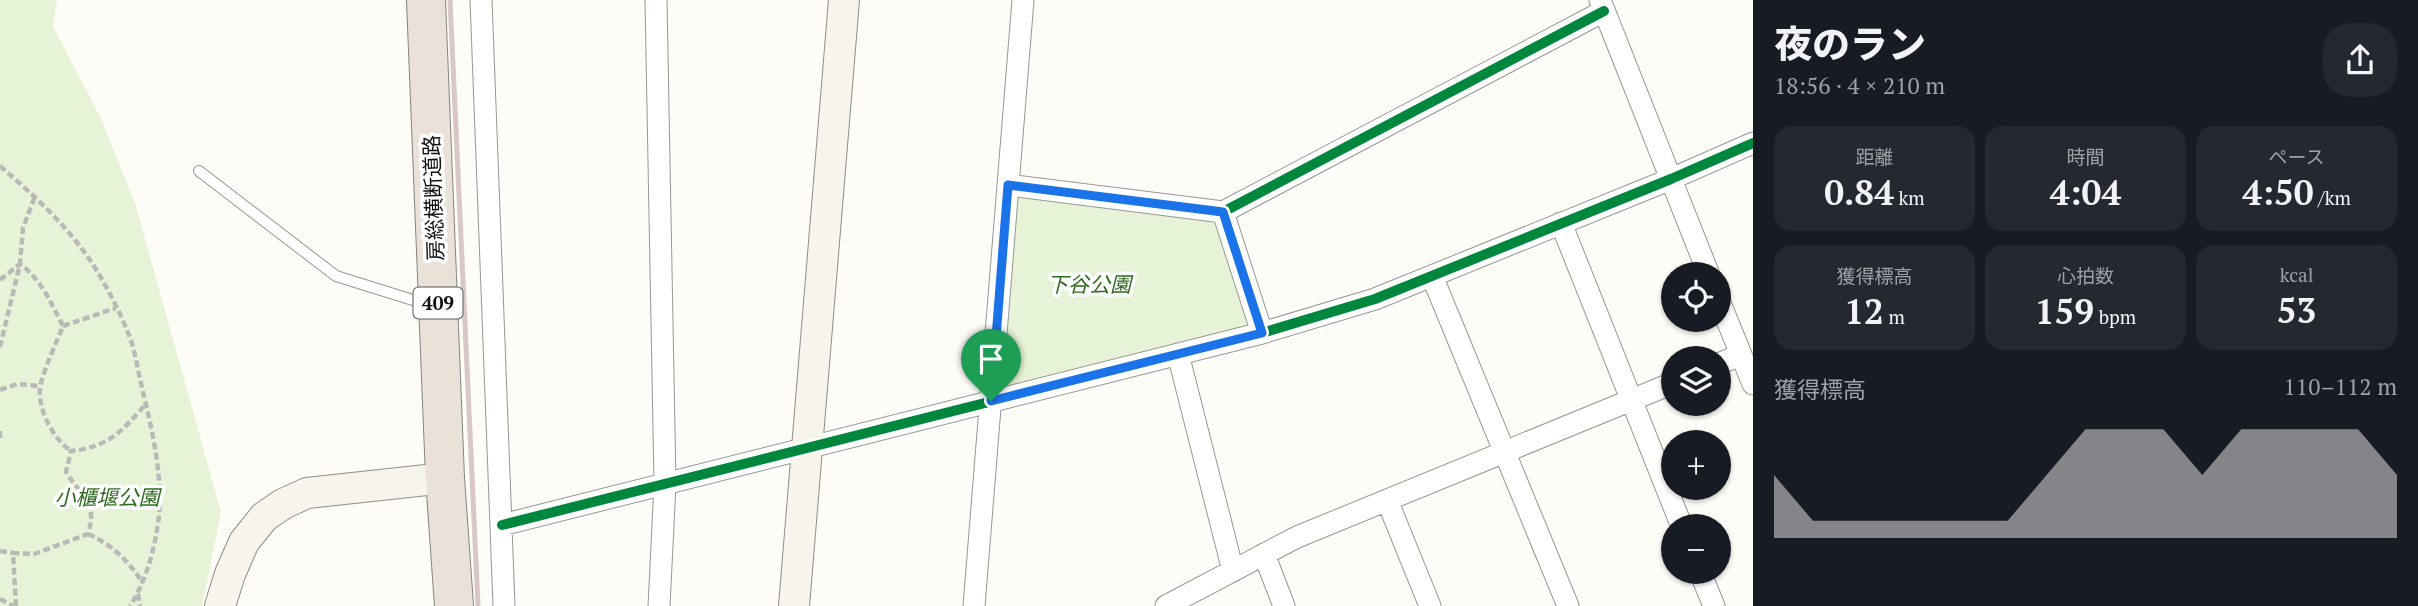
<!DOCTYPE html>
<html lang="ja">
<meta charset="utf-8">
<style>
:root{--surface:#171b24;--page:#242831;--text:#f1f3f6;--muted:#9ea1a6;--accent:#b2b2b3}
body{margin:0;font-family:"PT Serif","Noto Sans JP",serif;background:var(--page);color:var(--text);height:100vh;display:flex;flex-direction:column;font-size:26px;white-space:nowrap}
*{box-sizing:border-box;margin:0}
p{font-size:23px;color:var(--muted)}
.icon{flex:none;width:38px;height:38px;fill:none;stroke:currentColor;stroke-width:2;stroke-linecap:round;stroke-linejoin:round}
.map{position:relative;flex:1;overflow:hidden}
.sheet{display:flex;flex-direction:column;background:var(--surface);width:665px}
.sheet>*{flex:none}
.tools{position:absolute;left:1661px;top:262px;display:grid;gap:14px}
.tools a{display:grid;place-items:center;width:70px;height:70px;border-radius:50%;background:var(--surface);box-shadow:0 2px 5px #0004;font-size:35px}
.pin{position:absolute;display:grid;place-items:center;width:60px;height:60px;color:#fff;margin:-72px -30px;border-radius:50% 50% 50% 0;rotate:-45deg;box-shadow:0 0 7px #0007}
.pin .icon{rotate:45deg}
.round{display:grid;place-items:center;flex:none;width:74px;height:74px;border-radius:28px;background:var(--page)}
.headline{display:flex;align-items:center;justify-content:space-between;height:119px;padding:0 21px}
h1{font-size:38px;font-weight:800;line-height:52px}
.figures{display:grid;grid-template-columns:repeat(3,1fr);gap:10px;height:119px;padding:7px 21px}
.figures div{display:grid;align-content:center;border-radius:18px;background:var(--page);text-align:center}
.figures b{font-size:35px;font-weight:800}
.figures small{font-size:19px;font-weight:400}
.figures p{font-size:19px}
.chart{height:196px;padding:14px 21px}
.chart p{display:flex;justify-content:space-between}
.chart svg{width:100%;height:126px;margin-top:7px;fill:var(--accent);opacity:.7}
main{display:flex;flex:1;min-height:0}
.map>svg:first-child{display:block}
</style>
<main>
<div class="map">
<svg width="1753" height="606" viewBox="0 0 1753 606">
<rect width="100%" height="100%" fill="#fdfcf7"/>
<!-- green -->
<path fill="#e7f3d7" d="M 0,0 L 57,0 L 53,26 L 101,119 L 135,203 L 221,512 L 202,606 L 0,606 Z
M 1008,185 L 1223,212 L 1262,333 L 991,401 Z"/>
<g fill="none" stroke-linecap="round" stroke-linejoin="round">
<defs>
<path id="lane" d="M 199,171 L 336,276 L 432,306"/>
<path id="street" d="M 481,0 L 504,606
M 656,0 L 665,484 L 659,606
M 1600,0 L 1709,275
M 1008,185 L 1223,212 L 1604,11
M 1223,212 L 1262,333
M 1561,223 L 1682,527
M 1432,276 L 1568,606
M 1718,298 L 1753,384
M 1178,354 L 1233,571
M 1718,364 L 1741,355
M 1387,500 L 1430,606
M 502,525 L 1262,333 L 1375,299 L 1671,179 L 1753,143
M 1264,554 L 1284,606
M 1700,572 L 1714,606
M 974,606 L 1023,0
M 1166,606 L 1297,537 L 1673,383"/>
<path id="secondary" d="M 220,606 L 230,574 L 244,542 L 264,517 L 283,504 L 307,493 L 445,478
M 794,606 L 844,0"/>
<path id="highway" d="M 426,0 L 445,478 L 454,606"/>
</defs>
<!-- lane casing -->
<use href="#lane" stroke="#979795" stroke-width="12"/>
<!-- street casing -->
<use href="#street" stroke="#979795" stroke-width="23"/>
<!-- secondary casing -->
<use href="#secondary" stroke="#8e8d8b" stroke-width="32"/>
<!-- highway casing -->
<use href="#highway" stroke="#858482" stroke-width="40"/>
<!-- path -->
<path stroke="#b9b9b8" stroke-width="4.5" stroke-dasharray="7 3.5" stroke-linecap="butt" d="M 0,166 C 36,197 72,230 97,271 C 109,291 122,316 130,338 C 135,351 137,366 140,379 C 150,422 163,471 159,516 C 155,548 147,579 130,606
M 0,280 L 20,264 C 41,279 51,303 63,326 C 56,344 46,364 41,383 C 35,406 53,439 71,451
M 63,326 L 116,308
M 0,347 L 20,264 L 23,228 L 35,196
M 0,390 L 17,384 L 40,386
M 0,431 L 0,439
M 88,534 C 113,545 128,561 143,583
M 0,551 L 13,553
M 138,594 L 140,606
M 0,599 L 13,606
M 16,606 L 13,553 L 34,554 L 88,534 C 98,501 82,498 66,472 L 71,451 C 109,447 122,431 146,404"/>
<!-- lane -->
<use href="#lane" stroke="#fffffe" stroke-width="10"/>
<!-- street -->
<use href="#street" stroke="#fffffe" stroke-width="21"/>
<!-- secondary -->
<use href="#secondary" stroke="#f6f4eb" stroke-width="30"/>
<!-- highway -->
<use href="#highway" stroke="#eae1d8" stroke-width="38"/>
<!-- rail -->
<path stroke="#d9c6c7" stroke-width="5" d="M 450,0 L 478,606"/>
<defs>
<path id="cycleway" d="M 1008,185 L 1223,212 L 1604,11
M 502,525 L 1262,333 L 1375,299 L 1671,179 L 1753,143"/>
</defs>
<!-- cycleway casing -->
<use href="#cycleway" stroke="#fff" stroke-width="15"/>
<!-- cycleway -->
<use href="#cycleway" stroke="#00873e" stroke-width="10"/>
</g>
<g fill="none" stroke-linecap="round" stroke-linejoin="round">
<defs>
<path id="route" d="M 1008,185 L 1223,212 L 1262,333 L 991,401 Z"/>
</defs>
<!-- route casing -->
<use href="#route" stroke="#fff" stroke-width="14"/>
<!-- route -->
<use href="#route" stroke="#1a73e8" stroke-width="9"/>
</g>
<g text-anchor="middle" stroke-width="7" stroke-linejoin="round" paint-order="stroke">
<!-- shield labels -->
<rect fill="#fff" stroke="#585858" stroke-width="2" x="413.5" y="287.5" width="49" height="31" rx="5"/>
<g font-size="19" font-weight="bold" fill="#111">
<text x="438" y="310">409</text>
</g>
<!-- street labels -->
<g font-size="21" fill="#111" stroke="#fff">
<text transform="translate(434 198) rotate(-92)" y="7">房総横断道路</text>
</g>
<!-- park labels -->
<g font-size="21" font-style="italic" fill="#2f6b1f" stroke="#fff">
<text x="1089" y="292">下谷公園</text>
<text x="107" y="505">小櫃堰公園</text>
</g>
</g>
</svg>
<div class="tools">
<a><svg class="icon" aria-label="locate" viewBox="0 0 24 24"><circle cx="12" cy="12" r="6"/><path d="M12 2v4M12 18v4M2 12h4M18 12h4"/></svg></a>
<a><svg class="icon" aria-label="layers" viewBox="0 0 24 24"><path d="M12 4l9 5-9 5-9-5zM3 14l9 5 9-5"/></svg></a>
<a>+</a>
<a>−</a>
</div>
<div class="pin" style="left:991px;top:401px;background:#1e9e55"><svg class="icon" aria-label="arrive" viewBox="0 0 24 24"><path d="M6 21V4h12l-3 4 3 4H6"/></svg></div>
</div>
<section class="sheet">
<div class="headline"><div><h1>夜のラン</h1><p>18:56 · 4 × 210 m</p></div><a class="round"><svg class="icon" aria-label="share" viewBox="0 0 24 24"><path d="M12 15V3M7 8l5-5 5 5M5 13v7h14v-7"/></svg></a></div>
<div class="figures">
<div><p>距離</p><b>0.84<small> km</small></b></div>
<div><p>時間</p><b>4:04</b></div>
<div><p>ペース</p><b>4:50<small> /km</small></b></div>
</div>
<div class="figures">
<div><p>獲得標高</p><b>12<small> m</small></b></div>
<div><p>心拍数</p><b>159<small> bpm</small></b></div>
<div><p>kcal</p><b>53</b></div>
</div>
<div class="chart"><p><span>獲得標高</span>110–112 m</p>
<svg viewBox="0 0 160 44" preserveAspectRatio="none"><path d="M0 44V22L10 38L20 38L30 38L40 38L50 38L60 38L70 22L80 6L90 6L100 6L110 22L120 6L130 6L140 6L150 6L160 22V44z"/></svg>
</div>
</section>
</main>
